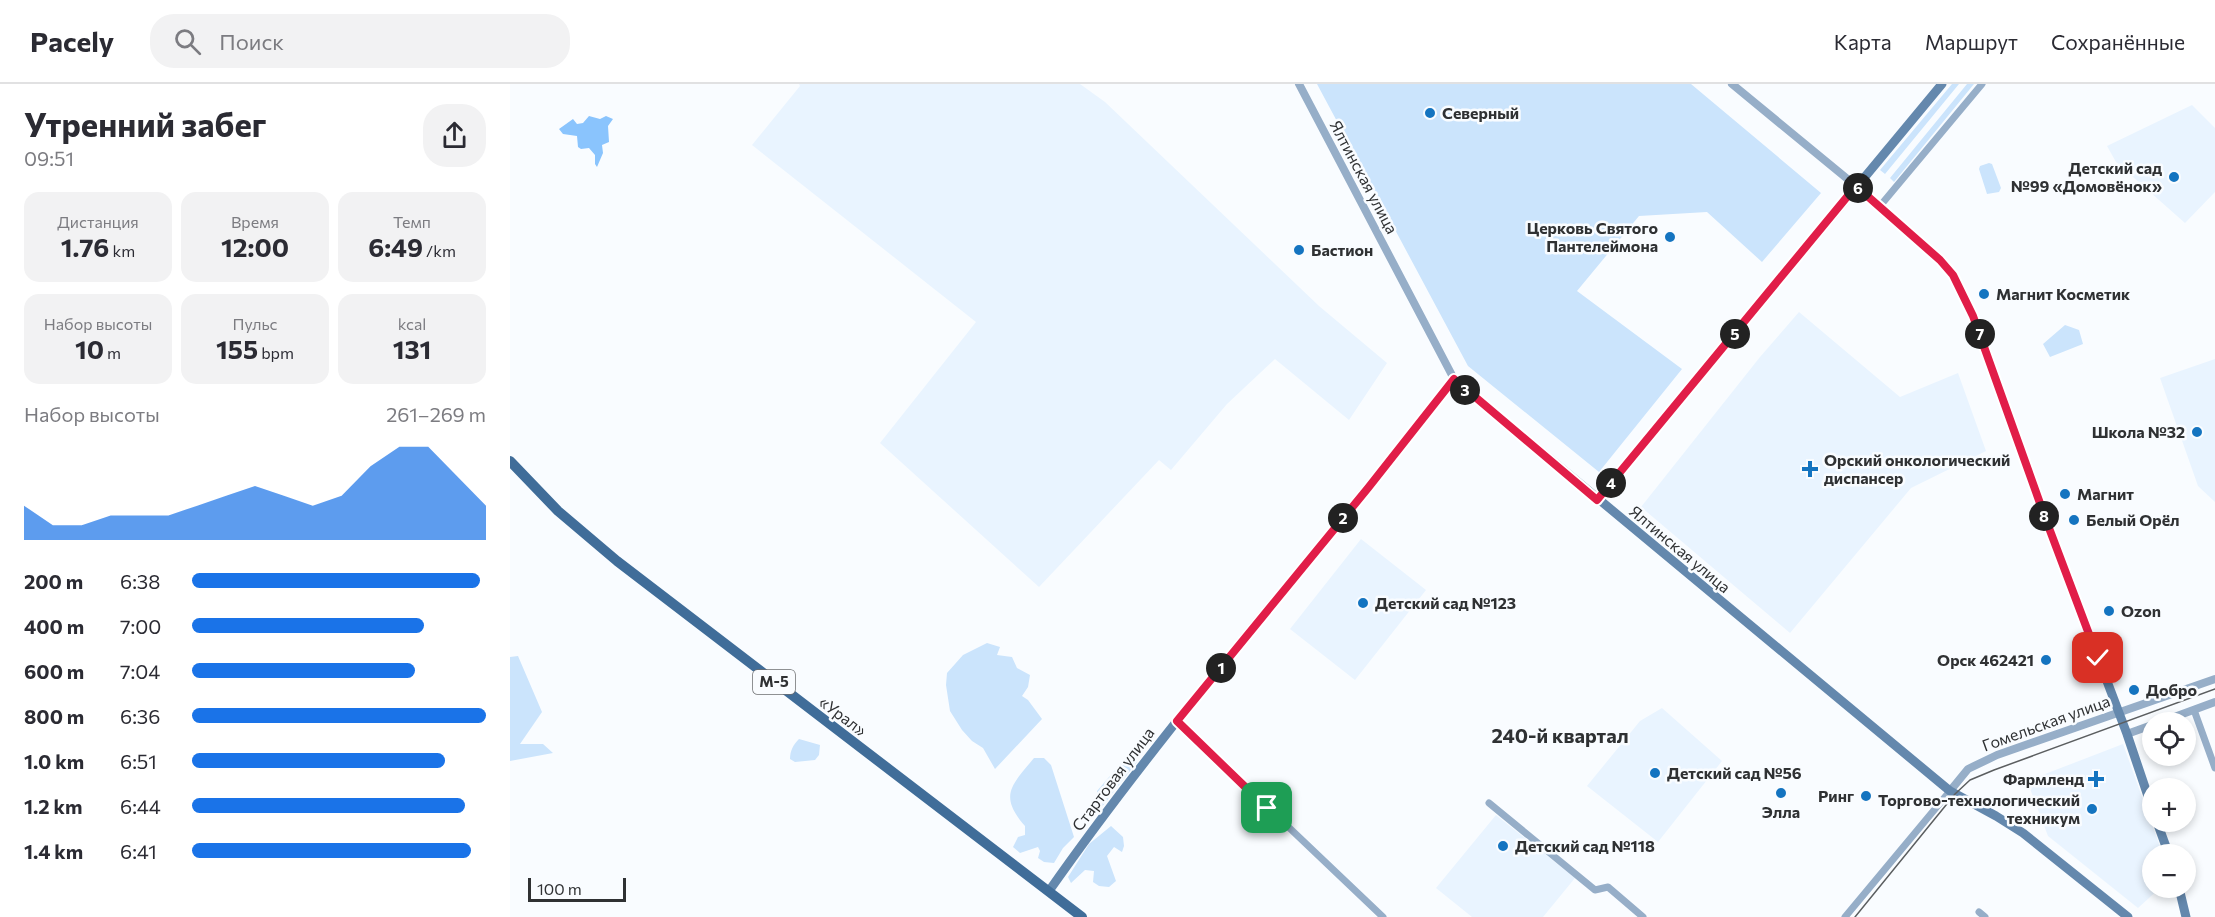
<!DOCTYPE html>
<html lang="ru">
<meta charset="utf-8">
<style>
:root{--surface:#fff;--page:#f2f2f3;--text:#2b2b33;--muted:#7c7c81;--line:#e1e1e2;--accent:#1a73e8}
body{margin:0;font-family:Commissioner,sans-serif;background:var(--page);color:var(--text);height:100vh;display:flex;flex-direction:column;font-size:22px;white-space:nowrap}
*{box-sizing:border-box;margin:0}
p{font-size:20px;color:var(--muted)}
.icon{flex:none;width:33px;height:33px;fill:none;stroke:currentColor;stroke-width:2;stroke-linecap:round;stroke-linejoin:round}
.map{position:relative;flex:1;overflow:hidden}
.side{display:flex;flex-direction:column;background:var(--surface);width:510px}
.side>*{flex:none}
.buttons{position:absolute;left:1632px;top:628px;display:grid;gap:12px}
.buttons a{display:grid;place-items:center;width:54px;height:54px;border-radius:50%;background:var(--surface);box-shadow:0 3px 9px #0003;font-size:30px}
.scale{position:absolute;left:18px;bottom:15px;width:98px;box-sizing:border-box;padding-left:6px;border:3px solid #2f3133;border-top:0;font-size:16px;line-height:21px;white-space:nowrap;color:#2f3133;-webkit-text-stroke:4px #f9fcff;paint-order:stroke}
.pin{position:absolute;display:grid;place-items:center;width:51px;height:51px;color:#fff;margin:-26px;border-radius:12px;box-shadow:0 3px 9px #0006}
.km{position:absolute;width:30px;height:30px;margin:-15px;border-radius:50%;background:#222;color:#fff;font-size:16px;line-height:30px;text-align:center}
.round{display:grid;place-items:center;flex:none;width:63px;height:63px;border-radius:24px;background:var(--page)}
.headline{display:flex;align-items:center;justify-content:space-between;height:102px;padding:0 24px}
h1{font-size:33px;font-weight:700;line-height:45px}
.metrics{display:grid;grid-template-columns:repeat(3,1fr);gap:9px;height:102px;padding:6px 24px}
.metrics div{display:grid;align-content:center;border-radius:15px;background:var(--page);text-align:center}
.metrics b{font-size:26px;font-weight:700}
.metrics small{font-size:16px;font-weight:400}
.metrics p{font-size:16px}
.chart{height:168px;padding:12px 24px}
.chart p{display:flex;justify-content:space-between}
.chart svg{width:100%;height:108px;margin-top:6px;fill:var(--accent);opacity:.7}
ul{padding:0 24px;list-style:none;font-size:20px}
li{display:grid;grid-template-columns:96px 72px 1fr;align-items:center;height:45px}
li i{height:15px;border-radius:8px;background:var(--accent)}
header{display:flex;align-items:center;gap:36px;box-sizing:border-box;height:84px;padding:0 30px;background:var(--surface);border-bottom:2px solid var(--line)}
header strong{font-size:28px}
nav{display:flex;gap:33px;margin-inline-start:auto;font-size:21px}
.search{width:420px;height:54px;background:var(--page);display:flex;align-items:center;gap:15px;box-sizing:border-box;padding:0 21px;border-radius:24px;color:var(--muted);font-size:22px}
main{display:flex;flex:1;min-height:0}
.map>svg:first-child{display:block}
</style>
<header>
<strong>Pacely</strong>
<div class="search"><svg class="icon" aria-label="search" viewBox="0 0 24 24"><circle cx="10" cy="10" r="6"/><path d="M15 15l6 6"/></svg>Поиск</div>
<nav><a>Карта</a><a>Маршрут</a><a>Сохранённые</a></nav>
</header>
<main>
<section class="side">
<div class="headline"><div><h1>Утренний забег</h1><p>09:51</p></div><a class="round"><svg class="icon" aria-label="share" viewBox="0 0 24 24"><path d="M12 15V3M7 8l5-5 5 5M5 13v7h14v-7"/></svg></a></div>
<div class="metrics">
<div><p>Дистанция</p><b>1.76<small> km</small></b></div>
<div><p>Время</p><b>12:00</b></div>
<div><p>Темп</p><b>6:49<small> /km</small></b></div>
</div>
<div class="metrics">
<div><p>Набор высоты</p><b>10<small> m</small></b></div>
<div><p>Пульс</p><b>155<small> bpm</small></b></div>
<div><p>kcal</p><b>131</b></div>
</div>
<div class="chart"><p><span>Набор высоты</span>261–269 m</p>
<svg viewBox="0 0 160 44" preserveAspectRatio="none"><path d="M0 44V30L10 38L20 38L30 34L40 34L50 34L60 30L70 26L80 22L90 26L100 30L110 26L120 14L130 6L140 6L150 18L160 30V44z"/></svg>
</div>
<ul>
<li><b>200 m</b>6:38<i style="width:98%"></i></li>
<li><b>400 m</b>7:00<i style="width:79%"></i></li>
<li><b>600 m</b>7:04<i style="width:76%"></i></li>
<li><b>800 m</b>6:36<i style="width:100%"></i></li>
<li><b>1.0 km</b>6:51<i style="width:86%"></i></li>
<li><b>1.2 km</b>6:44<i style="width:93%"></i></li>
<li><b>1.4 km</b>6:41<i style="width:95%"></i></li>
</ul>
</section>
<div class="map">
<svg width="1705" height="833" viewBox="0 0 1705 833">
<rect width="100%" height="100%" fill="#f9fcff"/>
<!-- built -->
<path fill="#e9f4ff" d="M 289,0 L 570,0 L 595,18 L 809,222 L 877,279 L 839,336 L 765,275 L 717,320 L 661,386 L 649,376 L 529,503 L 370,359 L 466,238 L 242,61 L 290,2 Z
M 1682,21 L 1705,44 L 1705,108 L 1675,139 L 1606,78 L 1597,62 Z
M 1289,228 L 1390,313 L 1448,289 L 1476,367 L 1401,404 L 1280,549 L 1131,423 L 1250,273 Z
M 1705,275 L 1705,418 L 1688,402 L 1650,294 Z
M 851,455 L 916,506 L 845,596 L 780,545 Z
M 1152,624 L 1212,677 L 1148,758 L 1077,702 L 1130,637 Z
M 1613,660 L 1653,771 L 1642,771 L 1642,804 L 1650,804 L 1628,824 L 1538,752 L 1517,697 Z
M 986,731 L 1065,794 L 1033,833 L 962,833 L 926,804 Z"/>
<!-- green -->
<path fill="#cbe4fc" d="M 807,0 L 1181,0 L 1311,109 L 1252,178 L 1197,128 L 1129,132 L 1067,207 L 1172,285 L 1089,388 L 958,282 Z
M 1442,0 L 1449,0 L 1375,90 L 1370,86 Z
M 1457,0 L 1464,0 L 1384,98 L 1380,94 Z
M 1479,79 L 1482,80 L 1491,104 L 1489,108 L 1477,110 L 1469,85 L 1470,82 Z
M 1555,241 L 1569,246 L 1573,260 L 1540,273 L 1533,260 Z
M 477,559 L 490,563 L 487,571 L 502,573 L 507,584 L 520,591 L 518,603 L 512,612 L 518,616 L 532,635 L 485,685 L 473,664 L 462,657 L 452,646 L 440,627 L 436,601 L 437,589 L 453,571 Z
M 8,572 L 32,628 L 10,660 L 33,660 L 43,669 L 0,677 L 0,573 Z
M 289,655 L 310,661 L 309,671 L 305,676 L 285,678 L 280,675 C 280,667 283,661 289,655 Z
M 618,671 L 626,674 L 627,678 L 587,729 L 587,707 Z
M 524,674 L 534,674 L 541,681 L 564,753 L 553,764 L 544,779 L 534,778 L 528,774 L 530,767 L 528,763 L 510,769 L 503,763 L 508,753 L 515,751 L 515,742 C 488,711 502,701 524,674 Z
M 601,742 L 613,753 L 614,762 L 612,768 L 604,763 L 597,772 L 606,797 L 599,803 L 589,802 L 583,798 L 584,787 L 575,786 L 561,799 L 558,793 L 579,760 Z"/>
<!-- water -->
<path fill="#8ac4fd" d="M 79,32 L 90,35 L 96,32 L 103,35 L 98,42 L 99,58 L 92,61 L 93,69 L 87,83 L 85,80 L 85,71 L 79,64 L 71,65 L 68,63 L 67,52 L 53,50 L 49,45 L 63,35 L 67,40 L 73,39 Z"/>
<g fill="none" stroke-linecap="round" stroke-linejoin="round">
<!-- minor -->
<path stroke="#96aec8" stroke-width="7" d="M 1370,122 L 1472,0
M 1684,626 L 1705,684
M 667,637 L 873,833
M 979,719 L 1085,806 L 1098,803 L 1133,833
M 1469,828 L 1475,833
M 1335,833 L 1440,707"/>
<!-- tertiary -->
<path stroke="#96aec8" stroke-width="8" d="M 789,0 L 944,295
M 1222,0 L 1346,102
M 1648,639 L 1705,618
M 1617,650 L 1642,641
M 1440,707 L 1458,685 L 1487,671 L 1705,595"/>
<!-- secondary -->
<path stroke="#6488ad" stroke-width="9" d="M 1346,102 L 1430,176 L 1443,191 L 1463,232 L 1536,436 L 1617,650 L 1642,724
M 1087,416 L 1432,0
M 1647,738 L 1659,771
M 1669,804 L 1676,833
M 539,807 C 664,629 810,467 944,295 L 1440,707 L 1486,732 L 1513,749 L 1618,833"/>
<!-- primary -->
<path stroke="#406d99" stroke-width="10" d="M 0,377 L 48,427 L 107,477 L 572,833"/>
<!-- tram -->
<path stroke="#5b5e60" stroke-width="1.5" d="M 1345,833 L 1445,710 L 1460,696 L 1484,686 L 1705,605"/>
</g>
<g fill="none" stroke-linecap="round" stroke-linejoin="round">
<defs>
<path id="route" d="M 757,724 L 667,637 L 858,404 L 944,295 L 1087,416 L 1346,102 L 1430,176 L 1443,191 L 1463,232 L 1536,436 L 1588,574"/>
</defs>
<!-- route casing -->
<use href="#route" stroke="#fff" stroke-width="12"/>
<!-- route -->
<use href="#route" stroke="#e11d48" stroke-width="8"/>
</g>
<!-- markers -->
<g fill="#1474c0" stroke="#f9fcff" stroke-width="2">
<circle cx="920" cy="29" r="6"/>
<circle cx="1664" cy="93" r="6"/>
<circle cx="1160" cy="153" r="6"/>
<circle cx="789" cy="166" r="6"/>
<circle cx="1474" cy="210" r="6"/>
<circle cx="1687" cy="348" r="6"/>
<path d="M1297 376h6v6h6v6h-6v6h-6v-6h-6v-6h6z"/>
<circle cx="1555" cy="410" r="6"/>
<circle cx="1564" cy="436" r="6"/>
<circle cx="853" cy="519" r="6"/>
<circle cx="1599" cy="527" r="6"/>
<circle cx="1536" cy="576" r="6"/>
<circle cx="1624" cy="606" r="6"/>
<circle cx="1145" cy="689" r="6"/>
<path d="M1583 686h6v6h6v6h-6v6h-6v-6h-6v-6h6z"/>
<circle cx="1271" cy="709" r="6"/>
<circle cx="1356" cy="712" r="6"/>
<circle cx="1582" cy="725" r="6"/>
<circle cx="993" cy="762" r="6"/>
</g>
<g text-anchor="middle" stroke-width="5" stroke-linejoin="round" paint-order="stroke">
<!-- shield labels -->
<rect fill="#f9fcff" stroke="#6c6e70" stroke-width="1.5" x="243" y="586" width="42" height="24" rx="4.5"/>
<g font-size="15" font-weight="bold" fill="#2f3133">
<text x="264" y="603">М-5</text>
</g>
<!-- poi labels -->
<g font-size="16" font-weight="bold" fill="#2f3133" stroke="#f9fcff" text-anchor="start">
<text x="932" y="35">Северный</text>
<text x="1652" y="90" text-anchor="end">Детский сад<tspan x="1652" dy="18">№99 «Домовёнок»</tspan></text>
<text x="1148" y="150" text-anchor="end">Церковь Святого<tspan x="1148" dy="18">Пантелеймона</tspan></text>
<text x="801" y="172">Бастион</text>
<text x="1486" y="216">Магнит Косметик</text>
<text x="1675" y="354" text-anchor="end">Школа №32</text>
<text x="1314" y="382">Орский онкологический<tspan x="1314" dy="18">диспансер</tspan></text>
<text x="1567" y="416">Магнит</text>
<text x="1576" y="442">Белый Орёл</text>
<text x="865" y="525">Детский сад №123</text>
<text x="1611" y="533">Ozon</text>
<text x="1524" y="582" text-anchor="end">Орск 462421</text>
<text x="1636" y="612">Добро</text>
<text x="1157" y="695">Детский сад №56</text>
<text x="1574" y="701" text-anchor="end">Фармленд</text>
<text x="1344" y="718" text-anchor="end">Ринг</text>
<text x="1570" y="722" text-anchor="end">Торгово-технологический<tspan x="1570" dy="18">техникум</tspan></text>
<text x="1271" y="734" text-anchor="middle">Элла</text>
<text x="1005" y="768">Детский сад №118</text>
</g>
<!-- street labels -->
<g font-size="16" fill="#2f3133" stroke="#f9fcff">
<text transform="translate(854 93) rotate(62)" y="6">Ялтинская улица</text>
<text transform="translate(1170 465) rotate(40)" y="6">Ялтинская улица</text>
<text transform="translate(333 632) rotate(37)" y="6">«Урал»</text>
<text transform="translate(1536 639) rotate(-20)" y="6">Гомельская улица</text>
<text transform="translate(603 695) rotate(-53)" y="6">Стартовая улица</text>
</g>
<!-- quarter labels -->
<g font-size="20" font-weight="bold" fill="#2f3133" stroke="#f9fcff">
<text x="1050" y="659">240-й квартал</text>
</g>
</g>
</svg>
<div class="buttons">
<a><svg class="icon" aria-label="locate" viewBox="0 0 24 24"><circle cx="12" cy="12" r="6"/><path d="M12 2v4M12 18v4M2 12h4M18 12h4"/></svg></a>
<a>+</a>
<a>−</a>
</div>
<div class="scale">100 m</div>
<div class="pin" style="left:757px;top:724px;background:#1e9e55"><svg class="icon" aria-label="arrive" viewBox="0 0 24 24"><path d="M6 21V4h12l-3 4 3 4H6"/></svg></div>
<div class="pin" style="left:1588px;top:574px;background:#d93025"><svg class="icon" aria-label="check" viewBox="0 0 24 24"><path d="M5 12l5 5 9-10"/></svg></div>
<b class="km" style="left:711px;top:584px">1</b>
<b class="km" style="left:833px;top:434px">2</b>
<b class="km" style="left:955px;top:306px">3</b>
<b class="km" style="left:1101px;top:399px">4</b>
<b class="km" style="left:1225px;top:250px">5</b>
<b class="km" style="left:1348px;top:104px">6</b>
<b class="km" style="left:1470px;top:250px">7</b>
<b class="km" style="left:1534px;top:432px">8</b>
</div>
</main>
